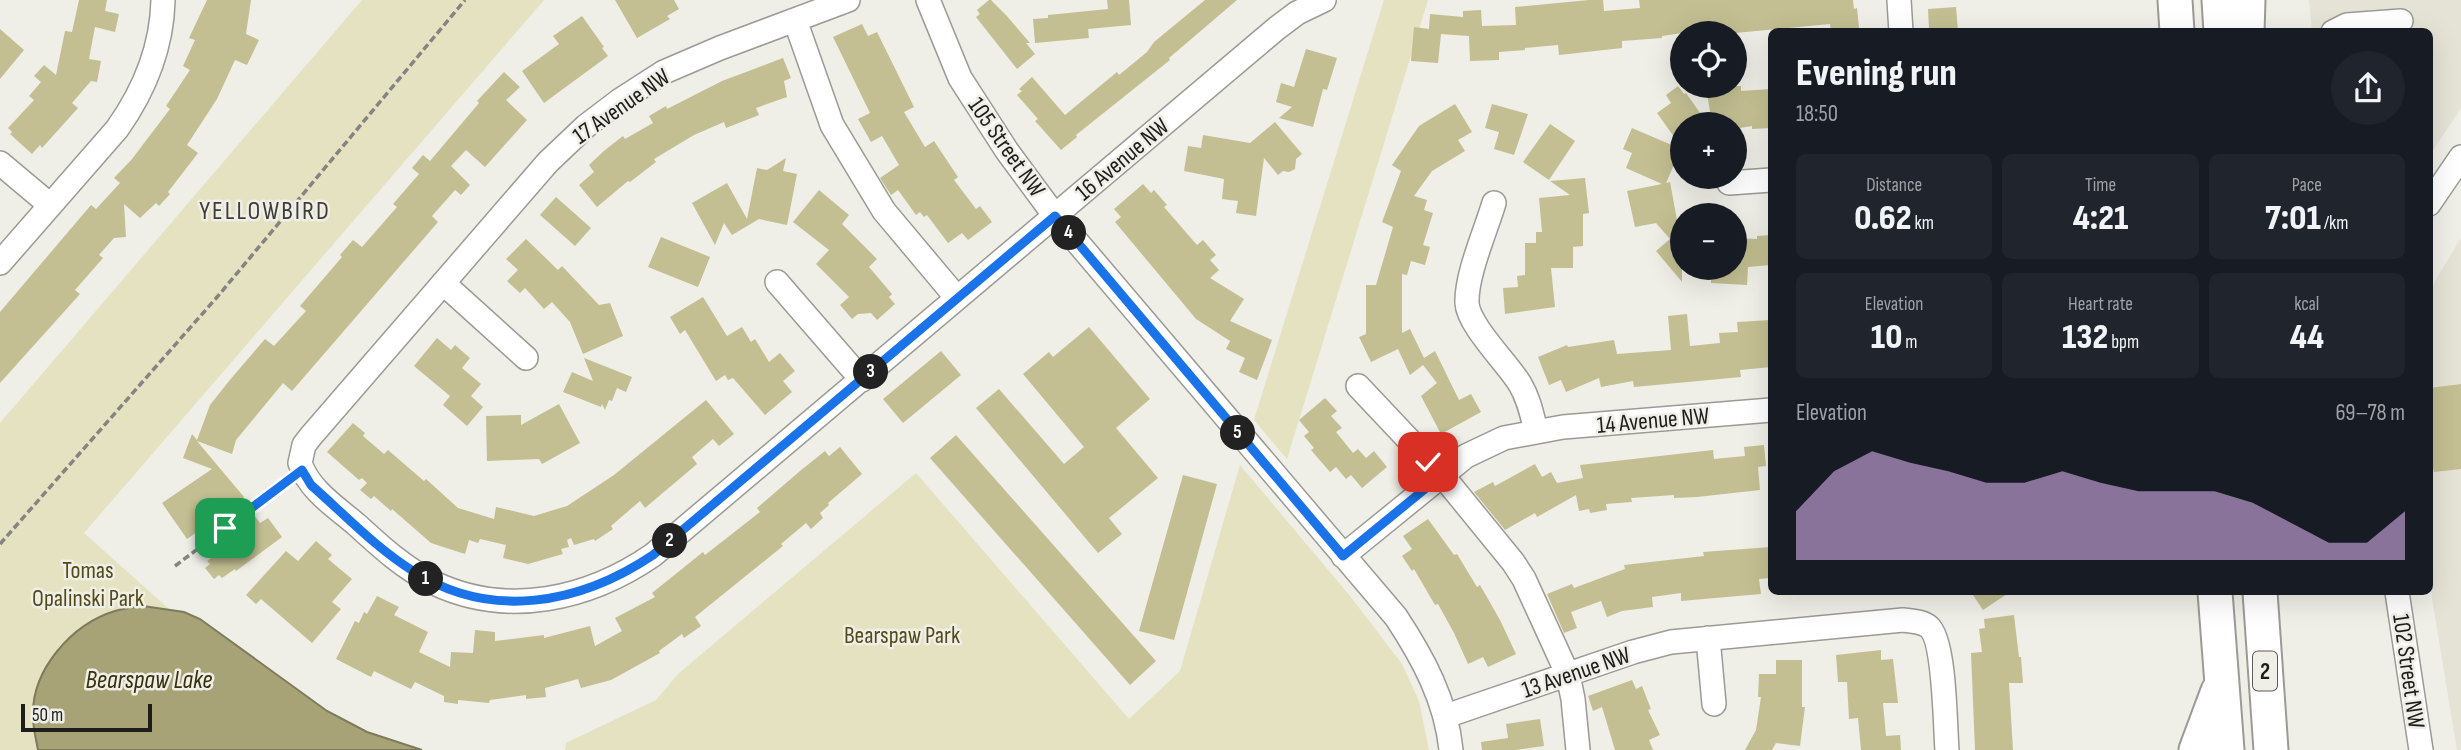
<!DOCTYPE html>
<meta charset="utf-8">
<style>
:root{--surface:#171b24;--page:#20242c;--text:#f1f3f6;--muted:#9ea1a6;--accent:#bb99ce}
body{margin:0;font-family:"Sofia Sans Condensed",sans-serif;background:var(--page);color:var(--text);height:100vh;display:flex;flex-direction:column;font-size:26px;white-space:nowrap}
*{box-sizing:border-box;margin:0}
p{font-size:23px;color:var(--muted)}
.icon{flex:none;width:38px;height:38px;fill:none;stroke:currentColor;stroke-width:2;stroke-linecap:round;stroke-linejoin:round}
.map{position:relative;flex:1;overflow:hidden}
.panel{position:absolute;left:1768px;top:28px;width:665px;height:567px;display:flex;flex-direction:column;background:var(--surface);border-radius:10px;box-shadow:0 7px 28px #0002}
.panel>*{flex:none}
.controls{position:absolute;left:1670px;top:21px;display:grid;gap:14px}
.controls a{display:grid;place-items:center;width:77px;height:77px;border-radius:50%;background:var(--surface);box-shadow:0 7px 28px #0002;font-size:35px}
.scale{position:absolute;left:21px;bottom:18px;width:131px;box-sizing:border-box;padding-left:7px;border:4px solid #1d1d1b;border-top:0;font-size:19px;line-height:24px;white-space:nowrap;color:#1d1d1b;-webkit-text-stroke:5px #efeee7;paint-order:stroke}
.pin{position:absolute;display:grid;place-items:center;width:60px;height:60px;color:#fff;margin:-30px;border-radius:14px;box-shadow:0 4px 10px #0006}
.km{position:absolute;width:35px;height:35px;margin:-18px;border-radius:50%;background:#222;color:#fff;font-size:19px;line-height:35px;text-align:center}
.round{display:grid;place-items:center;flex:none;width:74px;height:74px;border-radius:37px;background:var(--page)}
.summary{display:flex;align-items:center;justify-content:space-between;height:119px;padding:0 28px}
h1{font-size:38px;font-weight:800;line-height:52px}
.metrics{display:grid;grid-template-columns:repeat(3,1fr);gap:10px;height:119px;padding:7px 28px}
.metrics div{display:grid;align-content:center;border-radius:10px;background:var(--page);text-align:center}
.metrics b{font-size:35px;font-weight:800}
.metrics small{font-size:19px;font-weight:400}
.metrics p{font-size:19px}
.chart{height:196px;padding:14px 28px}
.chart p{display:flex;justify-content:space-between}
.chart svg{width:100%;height:126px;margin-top:7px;fill:var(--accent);opacity:.7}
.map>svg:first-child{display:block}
</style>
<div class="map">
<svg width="2461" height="750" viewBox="0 0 2461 750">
<rect width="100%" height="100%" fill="#efeee7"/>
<!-- built -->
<path fill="#e5e3d5" d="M 2309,0 L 2461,0 L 2461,108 L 2429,156 L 2429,32 L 2312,31 Z
M 2461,238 L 2461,750 L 2457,750 L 2429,580 L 2429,302 L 2435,281 Z"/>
<!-- green -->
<path fill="#e4e2c0" d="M 362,0 L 544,0 L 84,533 L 169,609 L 142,606 C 127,617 46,669 41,680 C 29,703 34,726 38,750 L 0,750 L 0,423 Z
M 1384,0 L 1428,0 L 1287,459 L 1254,420 Z
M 1240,465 L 1350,596 L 1402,664 L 1419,701 L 1429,750 L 565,750 L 566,743 L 656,700 L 678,674 L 916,473 L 1129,719 L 1180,671 Z"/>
<!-- water -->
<path fill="#a7a377" stroke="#7e7b5b" stroke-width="2" d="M 143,606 L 184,612 L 200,619 L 327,711 L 367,732 L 422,750 L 38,750 C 36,739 33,728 33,717 C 31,670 72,624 115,611 C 124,608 134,607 143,606 Z"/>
<!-- building -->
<path fill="#c3bf92" d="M 79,0 L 107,0 L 105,11 L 119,14 L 115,32 L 95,27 L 89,59 L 101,61 L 97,82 L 91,81 L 72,103 L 78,108 L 42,148 L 40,145 L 32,154 L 10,134 L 12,132 L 8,128 L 34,100 L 29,96 L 41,82 L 34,76 L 44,65 L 56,75 L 65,31 L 72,32 Z
M 207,0 L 251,0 L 246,34 L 259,40 L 247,65 L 235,60 L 217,99 L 187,145 L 198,153 L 168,192 L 170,194 L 159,206 L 156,203 L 140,218 L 124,204 L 126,237 L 114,238 L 99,255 L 103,258 L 75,290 L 80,294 L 0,383 L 0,312 L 91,205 L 96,209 L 120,183 L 114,178 L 132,159 L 170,109 L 166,106 L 190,70 L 183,66 L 195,40 L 189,38 Z
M 615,0 L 674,0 L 679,9 L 667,16 L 670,19 L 637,38 Z
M 989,0 L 991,0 L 1006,15 L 1030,43 L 1026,43 L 1035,54 L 1017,69 L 976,17 L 980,14 L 977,10 Z
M 1107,0 L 1129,0 L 1131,25 L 1088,29 L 1089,38 L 1035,43 L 1033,19 L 1048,18 L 1048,15 L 1108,9 Z
M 1205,0 L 1237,0 L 1169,58 L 1170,60 L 1076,135 L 1077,137 L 1061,150 L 1035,121 L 1038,119 L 1017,95 L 1022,91 L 1019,89 L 1032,77 L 1065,115 L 1117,72 L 1119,75 L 1147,52 L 1154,42 Z
M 1589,0 L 1603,0 L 1604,11 L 1640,8 L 1639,0 L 1853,0 L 1854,9 L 1857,8 L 1859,28 L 1831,31 L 1830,24 L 1735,33 L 1682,33 L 1662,36 L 1662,38 L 1622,41 L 1622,48 L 1559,55 L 1558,45 L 1525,48 L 1525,50 L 1499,52 L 1499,60 L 1470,61 L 1469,36 L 1441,34 L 1438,63 L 1411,61 L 1414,27 L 1429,29 L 1430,14 L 1463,17 L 1463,11 L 1481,10 L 1482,26 L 1516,25 L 1515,7 Z
M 1956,7 L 1958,32 L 1929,29 L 1928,9 Z
M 582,16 L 604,47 L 602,48 L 608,56 L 544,103 L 522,71 L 559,44 L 553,36 Z
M 862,24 L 868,36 L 877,32 L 914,107 L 904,112 L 925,147 L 934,141 L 958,177 L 954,180 L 976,209 L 980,206 L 992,222 L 968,240 L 962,233 L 948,243 L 927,215 L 924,217 L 920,212 L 916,215 L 898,190 L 891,195 L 880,178 L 899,165 L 882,136 L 871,142 L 858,119 L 870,113 L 833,37 Z
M 0,29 L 24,50 L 0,79 Z
M 1306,49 L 1337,58 L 1327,90 L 1323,89 L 1313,127 L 1279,118 L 1292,107 L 1276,102 L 1281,83 L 1294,87 Z
M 783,58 L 791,78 L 784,81 L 787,97 L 756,108 L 759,115 L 726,128 L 724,122 L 694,135 L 654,159 L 656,162 L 630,182 L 628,181 L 597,207 L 579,185 L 594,172 L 589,165 L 605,150 L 623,136 L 625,139 L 653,123 L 649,116 L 666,106 L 667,109 L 722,81 Z
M 504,72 L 520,87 L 506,100 L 527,120 L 485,167 L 466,150 L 451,166 L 470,185 L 461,195 L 455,190 L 432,216 L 438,222 L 292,391 L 283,383 L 236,440 L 232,454 L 197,441 L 244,497 L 242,499 L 260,523 L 268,518 L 282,537 L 236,571 L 235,569 L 222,578 L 219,575 L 214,579 L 205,568 L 210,564 L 207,561 L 215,555 L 197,532 L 187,539 L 162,503 L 212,469 L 183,458 L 192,434 L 197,440 L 210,405 L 229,381 L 265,339 L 274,346 L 306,311 L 300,306 L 342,257 L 340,255 L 353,240 L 362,247 L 397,207 L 393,204 L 419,174 L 412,168 L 423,155 L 430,161 L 479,103 L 477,101 Z
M 1678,86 L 1684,94 L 1686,93 L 1708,124 L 1682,124 L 1682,148 L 1657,113 L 1671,103 L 1666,95 Z
M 1716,86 L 1741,86 L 1741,91 L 1771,89 L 1771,128 L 1752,129 L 1752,126 L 1734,129 L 1734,124 L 1712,124 L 1706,87 Z
M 1455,104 L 1472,132 L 1458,140 L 1465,151 L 1432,171 L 1414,196 L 1427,200 L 1424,210 L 1433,213 L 1423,245 L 1430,247 L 1425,265 L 1411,261 L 1407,275 L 1402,274 L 1402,333 L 1410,329 L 1424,358 L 1435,351 L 1459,400 L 1471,394 L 1481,412 L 1441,434 L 1421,396 L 1437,383 L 1423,365 L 1410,375 L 1398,349 L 1371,362 L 1359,337 L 1366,334 L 1366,285 L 1376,285 L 1393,227 L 1382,222 L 1401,171 L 1392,165 L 1419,126 Z
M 1492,104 L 1528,114 L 1514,155 L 1494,149 L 1499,132 L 1485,128 Z
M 1275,122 L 1302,154 L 1296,159 L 1295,169 L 1289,172 L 1283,171 L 1278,175 L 1264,158 L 1256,216 L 1236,213 L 1238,201 L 1222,199 L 1224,179 L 1184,171 L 1188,146 L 1201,148 L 1203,135 L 1250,143 Z
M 1550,124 L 1575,141 L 1549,180 L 1523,162 Z
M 1632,128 L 1681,149 L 1666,183 L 1670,182 L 1679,231 L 1682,229 L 1682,282 L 1656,251 L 1670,239 L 1656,223 L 1635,227 L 1627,191 L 1662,184 L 1626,168 L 1632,153 L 1623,149 Z
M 786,158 L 783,171 L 797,174 L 787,225 L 759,219 L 732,235 L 724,223 L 715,245 L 692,203 L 727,183 L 747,219 L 757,168 L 767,170 Z
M 1585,178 L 1589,213 L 1583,214 L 1583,246 L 1573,247 L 1573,268 L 1551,268 L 1555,307 L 1505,314 L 1503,288 L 1518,287 L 1517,276 L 1525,275 L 1525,243 L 1536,243 L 1536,232 L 1542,232 L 1539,198 L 1570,195 L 1550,181 Z
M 1143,184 L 1151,193 L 1154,190 L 1167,205 L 1164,207 L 1197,245 L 1203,240 L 1216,255 L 1210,260 L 1219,270 L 1210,278 L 1244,299 L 1230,321 L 1272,340 L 1257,380 L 1239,372 L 1245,358 L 1226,349 L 1230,341 L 1196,319 L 1115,222 L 1121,217 L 1114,209 Z
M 819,190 L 849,215 L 842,224 L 877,259 L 869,267 L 892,294 L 889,297 L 895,304 L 877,320 L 871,313 L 858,314 L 852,319 L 840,305 L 849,297 L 816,264 L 829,250 L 793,222 Z
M 556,197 L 591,228 L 575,246 L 540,215 Z
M 1771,235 L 1771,265 L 1748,267 L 1747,285 L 1711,283 L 1711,268 L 1734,268 L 1734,238 L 1757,239 L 1757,236 Z
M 661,237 L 710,257 L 698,287 L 648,267 Z
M 526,239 L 558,270 L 562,266 L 599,305 L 610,303 L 623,336 L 583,354 L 570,322 L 552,302 L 544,309 L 525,288 L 520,293 L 507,281 L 518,270 L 506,259 Z
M 703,297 L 727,336 L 742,327 L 751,342 L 755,339 L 769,362 L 780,353 L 795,371 L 783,381 L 792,392 L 765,415 L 733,378 L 728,380 L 725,375 L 716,381 L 685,330 L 680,334 L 670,317 Z
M 1687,314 L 1690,346 L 1720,343 L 1719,333 L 1738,332 L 1737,322 L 1771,320 L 1771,367 L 1740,370 L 1741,377 L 1634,387 L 1633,381 L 1601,387 L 1599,378 L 1566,392 L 1561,380 L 1549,385 L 1538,357 L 1567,345 L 1568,347 L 1614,340 L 1617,354 L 1671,350 L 1668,316 Z
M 1089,327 L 1150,399 L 1116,428 L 1158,478 L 1109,518 L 1122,534 L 1098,553 L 976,408 L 999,389 L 1064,464 L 1084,447 L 1023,374 L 1049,352 L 1053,357 Z
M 437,338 L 451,350 L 455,345 L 470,358 L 462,368 L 481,384 L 471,396 L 483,407 L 467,426 L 443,405 L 450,396 L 414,366 Z
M 941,351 L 961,375 L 903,423 L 883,399 Z
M 584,358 L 632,377 L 626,392 L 617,388 L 612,401 L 609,400 L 605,410 L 602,404 L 601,407 L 563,392 L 572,372 L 593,381 Z
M 2461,384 L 2461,469 L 2434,472 L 2429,452 L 2429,388 Z
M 1325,398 L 1337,411 L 1331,416 L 1342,428 L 1336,432 L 1353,453 L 1358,449 L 1366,458 L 1374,451 L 1387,467 L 1362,488 L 1351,475 L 1346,479 L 1336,467 L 1330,472 L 1311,450 L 1314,448 L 1304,436 L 1309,432 L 1299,420 Z
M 706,400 L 734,434 L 719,446 L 713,439 L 692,457 L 697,464 L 645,508 L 640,501 L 611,526 L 613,529 L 595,541 L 594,539 L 574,545 L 571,538 L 567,540 L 569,547 L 561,549 L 563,554 L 528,564 L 503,558 L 506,545 L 480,539 L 478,543 L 469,540 L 465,554 L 431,543 L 392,509 L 391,511 L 374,496 L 371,499 L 360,490 L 367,483 L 362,478 L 359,480 L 327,452 L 353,423 L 365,433 L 363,436 L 384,454 L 388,450 L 424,481 L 426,479 L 458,508 L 494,519 L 496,507 L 534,516 L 567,506 L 614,475 Z
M 559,404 L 580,443 L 542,464 L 539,459 L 487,461 L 486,416 L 521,415 L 521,425 Z
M 956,435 L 1156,661 L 1130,685 L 930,458 Z
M 1764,445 L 1766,466 L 1758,467 L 1760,490 L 1697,497 L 1674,498 L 1674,495 L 1631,498 L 1632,502 L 1606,504 L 1607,510 L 1590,513 L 1589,509 L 1579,511 L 1576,495 L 1537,517 L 1535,513 L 1505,530 L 1474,492 L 1493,482 L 1495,486 L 1535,464 L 1542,477 L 1551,472 L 1557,483 L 1583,478 L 1580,465 L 1713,450 L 1714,459 L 1745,456 L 1744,447 Z
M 840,447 L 862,474 L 828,503 L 829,505 L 820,513 L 823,518 L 811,529 L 806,523 L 781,544 L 783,546 L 695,617 L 701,626 L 684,638 L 682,634 L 659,651 L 660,653 L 611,680 L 581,688 L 578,679 L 545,688 L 546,697 L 526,699 L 526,695 L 490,700 L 489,703 L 458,700 L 458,704 L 444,702 L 444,696 L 415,682 L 411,689 L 374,671 L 371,677 L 336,659 L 355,621 L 359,623 L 364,612 L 367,614 L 377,596 L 399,607 L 394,615 L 428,632 L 419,652 L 450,667 L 451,652 L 473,653 L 475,630 L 495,632 L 495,641 L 544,635 L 544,638 L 590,626 L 595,646 L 622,631 L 615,618 L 655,597 L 652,593 L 703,552 L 705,555 L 760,512 L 757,508 L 800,471 L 825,451 L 829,456 Z
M 1183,475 L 1217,484 L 1174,640 L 1139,631 Z
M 1428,519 L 1454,555 L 1457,554 L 1477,587 L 1480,585 L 1500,620 L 1516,654 L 1488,667 L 1483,657 L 1468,664 L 1454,633 L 1438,604 L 1435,605 L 1414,569 L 1412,571 L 1402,556 L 1412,549 L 1403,536 Z
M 316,541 L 332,555 L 328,559 L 352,579 L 332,602 L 341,609 L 312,643 L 261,599 L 256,604 L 246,595 L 286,551 L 298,561 Z
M 1771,547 L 1771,578 L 1759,579 L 1761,594 L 1681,601 L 1681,593 L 1652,597 L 1653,607 L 1622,611 L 1607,617 L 1601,601 L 1571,612 L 1577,628 L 1564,633 L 1547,594 L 1572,584 L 1574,588 L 1625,569 L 1624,565 L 1704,556 L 1703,552 Z
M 1971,592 L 2010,592 L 1983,610 Z
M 2014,615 L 2019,657 L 2021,657 L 2023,683 L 2009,683 L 2013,750 L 1975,750 L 1971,653 L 1982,652 L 1979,629 L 1985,628 L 1984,619 Z
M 1881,650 L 1881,660 L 1893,659 L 1898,703 L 1883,703 L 1886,736 L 1900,735 L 1901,750 L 1861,750 L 1858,718 L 1849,719 L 1847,682 L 1838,682 L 1836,655 Z
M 1776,660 L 1802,660 L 1802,707 L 1805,707 L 1800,746 L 1776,743 L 1772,750 L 1745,750 L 1756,730 L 1761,697 L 1758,697 L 1759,674 L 1776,674 Z
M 1632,680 L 1636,689 L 1642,686 L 1651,709 L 1648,710 L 1660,735 L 1649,740 L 1653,750 L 1615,750 L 1602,707 L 1593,711 L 1588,696 Z
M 1540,719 L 1544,746 L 1515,750 L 1482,750 L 1481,742 L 1508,738 L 1506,724 Z"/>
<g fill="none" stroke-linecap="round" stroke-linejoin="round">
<defs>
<path id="minor" d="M 848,0 L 720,48 L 664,72 L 619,101 L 586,126 L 548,162 L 311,436 L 304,445 L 300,463 C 309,490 336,507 357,525 C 381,547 405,569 434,583 C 508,618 589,599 653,555 L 1277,28 L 1297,13 L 1324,0
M 928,0 L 960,78 L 1007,151 L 1055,216 L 1396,617 C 1423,658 1446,700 1451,750
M 1899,0 L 1901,32
M 795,20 L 832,125 L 884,211 L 957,298
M 2333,32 L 2347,25 L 2401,21
M 0,163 L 50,205
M 1729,183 L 1771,180
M 1494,203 C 1486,230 1466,275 1467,303 C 1468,325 1508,364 1520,384 C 1529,399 1532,415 1536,431
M 2429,204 L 2461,157
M 0,263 L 117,129 C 144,91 162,48 163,0
M 777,282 L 862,380
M 443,283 L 526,358
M 1358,386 L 1442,475 L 1513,562 L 1524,579 L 1568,675 L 1573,699 L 1578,750
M 1343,556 L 1466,456 L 1504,438 L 1563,427 L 1771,410
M 2397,592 L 2421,750
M 1708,638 L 1714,704
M 1446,716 L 1633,652 L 1671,642 L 1903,620 C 1911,621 1922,621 1929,627 C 1945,641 1945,726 1947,750"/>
<path id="highway" d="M 2175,0 L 2177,32
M 2219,0 L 2221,32
M 2247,32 L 2248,0
M 2215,592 L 2227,750
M 2260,592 L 2271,750
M 2196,750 L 2218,691"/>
</defs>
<!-- minor casing -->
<use href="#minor" stroke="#9b9a94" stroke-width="26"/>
<!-- highway casing -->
<use href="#highway" stroke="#9b9a94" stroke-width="37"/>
<!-- path -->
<path stroke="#858480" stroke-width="3.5" stroke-dasharray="7 3.5" stroke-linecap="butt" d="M 0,544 L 218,296 L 465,0
M 175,566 L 287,482"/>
<!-- minor -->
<use href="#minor" stroke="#fff" stroke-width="23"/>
<!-- highway -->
<use href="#highway" stroke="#fff" stroke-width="33"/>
</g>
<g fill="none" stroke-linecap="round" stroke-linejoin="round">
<defs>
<path id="route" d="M 225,528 L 302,470 L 311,485 C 344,514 376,548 413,571 C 491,621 580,604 653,555 L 1055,216 L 1343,556 L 1442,475 L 1428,462"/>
</defs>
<!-- route casing -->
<use href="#route" stroke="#fff" stroke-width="14"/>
<!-- route -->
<use href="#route" stroke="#1a73e8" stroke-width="9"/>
</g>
<g text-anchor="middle" stroke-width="5" stroke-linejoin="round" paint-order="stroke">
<!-- shield labels -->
<rect fill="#efeee7" stroke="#5c5c58" stroke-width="2" x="2253" y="651.5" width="24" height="39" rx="5"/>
<g font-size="23" font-weight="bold" fill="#1d1d1b">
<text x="2265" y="679">2</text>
</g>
<!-- street labels -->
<g font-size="24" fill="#1d1d1b" stroke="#efeee7">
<text transform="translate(621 106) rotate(-35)" y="8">17 Avenue NW</text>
<text transform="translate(1007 147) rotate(55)" y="8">105 Street NW</text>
<text transform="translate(1122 159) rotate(-40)" y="8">16 Avenue NW</text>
<text transform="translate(1653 420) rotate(-5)" y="8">14 Avenue NW</text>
<text transform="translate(2409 671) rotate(82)" y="8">102 Street NW</text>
<text transform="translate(1576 672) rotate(-19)" y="8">13 Avenue NW</text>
</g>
<!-- park labels -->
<g font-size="24" fill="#514b16" stroke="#efeee7">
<text x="88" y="578">Tomas<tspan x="88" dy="28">Opalinski Park</tspan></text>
<text x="902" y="643">Bearspaw Park</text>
</g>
<!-- neighbourhood labels -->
<g font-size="26" letter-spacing="2" fill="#3e3d38" stroke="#efeee7">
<text x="265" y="219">YELLOWBIRD</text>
</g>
<!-- water labels -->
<g font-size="26" font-style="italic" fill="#35310c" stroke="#efeee7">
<text x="149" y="688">Bearspaw Lake</text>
</g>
</g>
</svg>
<div class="controls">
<a><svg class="icon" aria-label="locate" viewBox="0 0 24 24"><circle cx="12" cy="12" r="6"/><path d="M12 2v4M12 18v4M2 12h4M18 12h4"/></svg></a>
<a>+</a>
<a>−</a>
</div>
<div class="scale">50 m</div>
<div class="pin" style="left:225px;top:528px;background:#1e9e55"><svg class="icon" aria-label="arrive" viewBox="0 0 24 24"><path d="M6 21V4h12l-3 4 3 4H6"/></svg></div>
<div class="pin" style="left:1428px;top:462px;background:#d93025"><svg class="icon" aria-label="check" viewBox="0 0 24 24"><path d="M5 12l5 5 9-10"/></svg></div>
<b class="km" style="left:426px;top:579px">1</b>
<b class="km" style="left:670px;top:541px">2</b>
<b class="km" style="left:871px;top:372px">3</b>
<b class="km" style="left:1069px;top:233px">4</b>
<b class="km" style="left:1238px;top:433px">5</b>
<section class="panel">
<div class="summary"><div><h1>Evening run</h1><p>18:50</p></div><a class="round"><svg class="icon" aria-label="share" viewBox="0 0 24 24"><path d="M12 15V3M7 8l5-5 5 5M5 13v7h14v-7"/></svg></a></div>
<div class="metrics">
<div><p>Distance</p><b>0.62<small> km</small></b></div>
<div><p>Time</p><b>4:21</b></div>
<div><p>Pace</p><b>7:01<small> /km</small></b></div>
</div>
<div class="metrics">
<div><p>Elevation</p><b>10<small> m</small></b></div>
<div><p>Heart rate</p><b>132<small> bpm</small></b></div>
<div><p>kcal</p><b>44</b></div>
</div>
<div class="chart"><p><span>Elevation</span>69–78 m</p>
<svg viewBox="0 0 160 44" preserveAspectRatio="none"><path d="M0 44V27L10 13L20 6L30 10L40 13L50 17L60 17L70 13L80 17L90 20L100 20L110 20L120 24L130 31L140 38L150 38L160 27V44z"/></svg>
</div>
</section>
</div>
